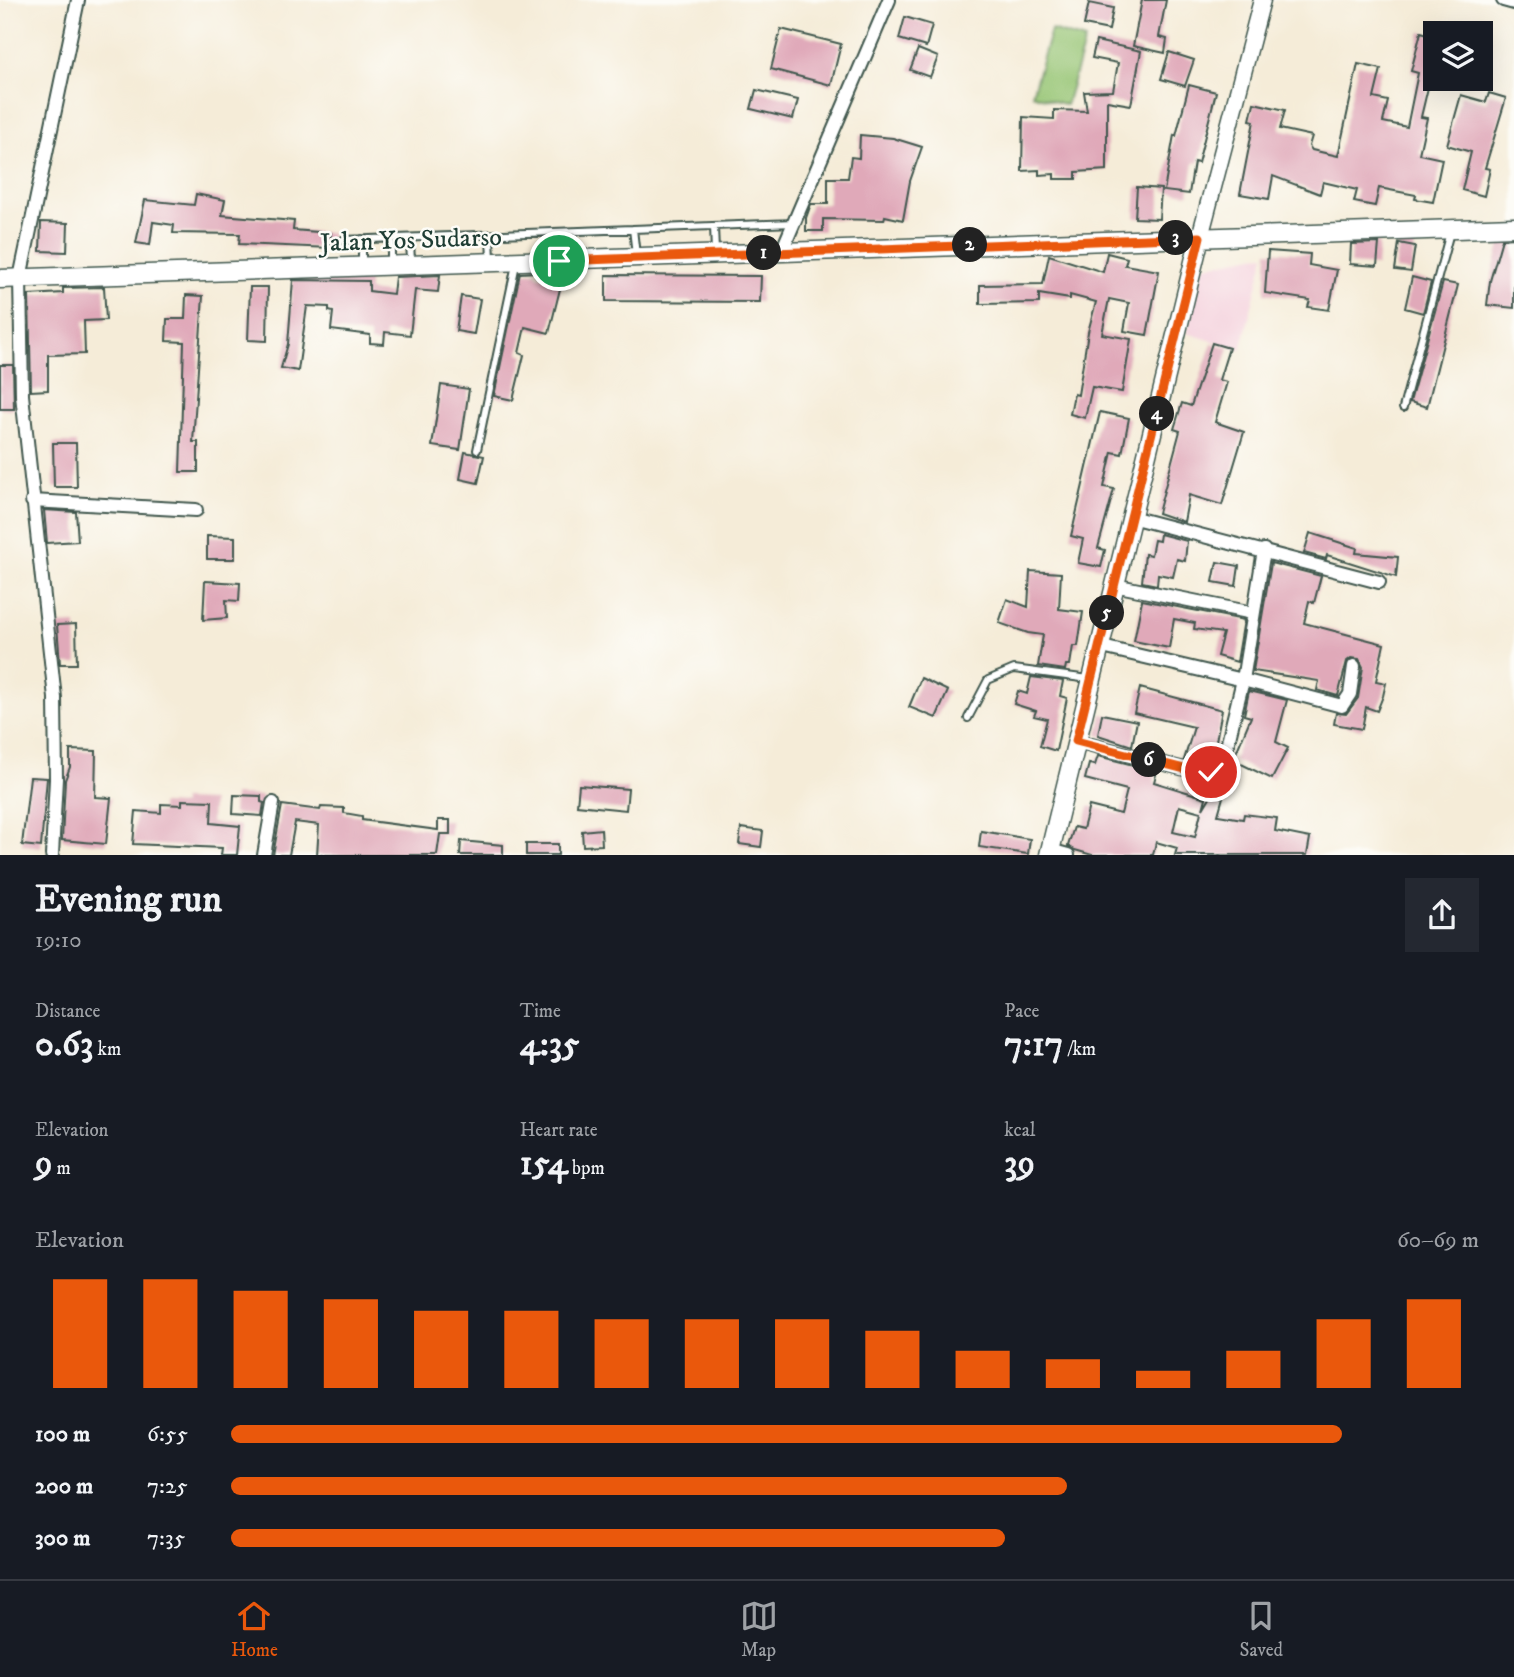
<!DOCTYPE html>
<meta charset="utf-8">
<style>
:root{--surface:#171b24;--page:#242831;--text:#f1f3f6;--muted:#9ea1a6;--line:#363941;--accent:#ea580c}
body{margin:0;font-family:"IM FELL DW Pica",serif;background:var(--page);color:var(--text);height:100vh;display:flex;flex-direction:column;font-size:26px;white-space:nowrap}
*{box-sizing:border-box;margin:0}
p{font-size:23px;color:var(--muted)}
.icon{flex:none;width:38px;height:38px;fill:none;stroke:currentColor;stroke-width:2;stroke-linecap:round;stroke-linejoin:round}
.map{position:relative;height:855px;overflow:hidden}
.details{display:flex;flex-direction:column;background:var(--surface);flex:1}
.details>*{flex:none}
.buttons{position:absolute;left:1423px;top:21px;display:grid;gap:14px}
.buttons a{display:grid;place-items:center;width:70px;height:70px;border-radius:0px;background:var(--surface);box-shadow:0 7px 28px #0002;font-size:35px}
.pin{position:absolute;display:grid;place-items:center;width:60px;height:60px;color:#fff;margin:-30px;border:4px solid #fff;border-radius:50%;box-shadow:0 2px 7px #0007}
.km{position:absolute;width:35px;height:35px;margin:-18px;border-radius:50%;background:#222;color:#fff;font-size:19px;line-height:35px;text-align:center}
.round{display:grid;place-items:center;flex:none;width:74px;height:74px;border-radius:0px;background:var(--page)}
.overview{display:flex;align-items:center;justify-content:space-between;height:119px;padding:0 35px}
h1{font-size:38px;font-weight:700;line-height:52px}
.metrics{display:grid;grid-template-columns:repeat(3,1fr);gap:10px;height:119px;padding:7px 35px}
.metrics div{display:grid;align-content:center}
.metrics b{font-size:35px;font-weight:700}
.metrics small{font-size:19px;font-weight:400}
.metrics p{font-size:19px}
.chart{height:196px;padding:14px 35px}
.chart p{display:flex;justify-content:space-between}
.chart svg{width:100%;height:126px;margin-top:7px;stroke:var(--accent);stroke-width:6}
ul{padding:0 35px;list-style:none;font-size:23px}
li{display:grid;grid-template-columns:112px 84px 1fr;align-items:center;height:52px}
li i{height:18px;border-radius:9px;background:var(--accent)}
.tabs{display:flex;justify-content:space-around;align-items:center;height:98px;border-top:2px solid var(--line);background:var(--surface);font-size:19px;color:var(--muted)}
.tabs a{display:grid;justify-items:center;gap:4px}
.tabs .selected{color:var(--accent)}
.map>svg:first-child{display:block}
</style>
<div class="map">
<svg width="1514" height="855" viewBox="0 0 1514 855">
<rect width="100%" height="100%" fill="#fdfcf7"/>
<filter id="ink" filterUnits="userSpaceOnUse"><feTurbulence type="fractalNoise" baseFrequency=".0143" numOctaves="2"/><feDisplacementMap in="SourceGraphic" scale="14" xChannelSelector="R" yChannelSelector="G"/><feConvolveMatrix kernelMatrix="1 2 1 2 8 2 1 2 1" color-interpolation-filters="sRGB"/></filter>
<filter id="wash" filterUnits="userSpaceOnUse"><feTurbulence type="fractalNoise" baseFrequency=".00686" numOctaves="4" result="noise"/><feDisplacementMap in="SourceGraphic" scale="28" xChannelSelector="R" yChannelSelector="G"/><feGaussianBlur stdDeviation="1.57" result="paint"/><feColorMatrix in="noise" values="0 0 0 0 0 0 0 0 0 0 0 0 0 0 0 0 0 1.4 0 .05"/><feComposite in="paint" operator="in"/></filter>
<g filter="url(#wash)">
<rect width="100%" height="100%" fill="#f5ecd8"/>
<!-- built -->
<path fill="#f4cfdc" d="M 1265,254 L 1241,350 L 1187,333 L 1203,266 Z"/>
<!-- green -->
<path fill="#97c574" stroke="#5b8154" stroke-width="2" d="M 1051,30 L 1085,40 L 1066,105 L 1032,94 Z"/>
<g id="blocks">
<!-- building -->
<path fill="#e0a9b9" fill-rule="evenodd" d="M 1142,0 L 1166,0 L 1159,37 L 1167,39 L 1165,53 L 1133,46 Z
M 1089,3 L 1113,8 L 1109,30 L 1084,25 Z
M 905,17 L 932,25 L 926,47 L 899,39 Z
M 781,29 L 841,44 L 831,85 L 771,69 Z
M 1421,32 L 1435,36 L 1435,58 L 1421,117 L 1427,118 L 1419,154 L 1442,159 L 1433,202 L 1415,199 L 1416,195 L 1379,188 L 1375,206 L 1354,202 L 1357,190 L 1323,182 L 1320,194 L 1273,176 L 1269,199 L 1240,194 L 1254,121 L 1250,120 L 1254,103 L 1285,110 L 1280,129 L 1312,136 L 1309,146 L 1312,150 L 1338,156 L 1358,64 L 1381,69 L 1374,98 L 1388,101 L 1383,122 L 1407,127 L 1418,73 L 1411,71 Z
M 1096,41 L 1141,51 L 1131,105 L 1107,101 L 1107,170 L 1076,172 L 1076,179 L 1054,179 L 1054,174 L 1039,175 L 1039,170 L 1022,171 L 1023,117 L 1054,119 L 1054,110 L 1087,111 L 1084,92 L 1113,91 L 1118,63 L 1092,58 Z
M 918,49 L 938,57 L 930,77 L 910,70 Z
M 1169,52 L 1194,60 L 1185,86 L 1161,79 Z
M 1189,85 L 1216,92 L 1198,163 L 1194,162 L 1189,194 L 1164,191 L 1174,135 L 1176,136 Z
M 756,90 L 798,100 L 793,119 L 751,109 Z
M 1489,93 L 1506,98 L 1485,168 L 1490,169 L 1484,196 L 1462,190 L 1471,152 L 1447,145 L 1461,95 L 1486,102 Z
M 860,135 L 893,138 L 922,147 L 910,181 L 903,220 L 885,216 L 884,220 L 823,219 L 823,231 L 806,231 L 806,218 L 811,204 L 828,204 L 828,178 L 848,178 L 851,157 L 859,158 Z
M 1137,187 L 1161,189 L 1159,219 L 1135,218 Z
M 196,194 L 225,200 L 222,215 L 294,221 L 293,230 L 331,233 L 330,248 L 239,244 L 240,234 L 173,233 L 174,225 L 153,222 L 150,245 L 136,243 L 145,200 L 194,205 Z
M 41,222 L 68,223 L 67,252 L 40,251 Z
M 1514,238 L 1514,308 L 1487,305 L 1490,281 L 1502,239 Z
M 1379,243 L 1377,266 L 1350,264 L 1351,244 Z
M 1399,243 L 1415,246 L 1411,272 L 1395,270 Z
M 1268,251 L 1310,254 L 1309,265 L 1337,270 L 1329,310 L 1308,307 L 1310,300 L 1265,293 Z
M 1107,253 L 1127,258 L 1125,265 L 1159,271 L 1147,335 L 1124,331 L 1129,303 L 1109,299 L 1102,334 L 1131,339 L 1122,392 L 1092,387 L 1085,418 L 1070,414 L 1074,394 L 1078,395 L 1088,332 L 1096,302 L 1070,295 L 1070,299 L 1039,294 L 1039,303 L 980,304 L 980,285 L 1043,284 L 1049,255 L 1103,272 Z
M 537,272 L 536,275 L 562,281 L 549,333 L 525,327 L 519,353 L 524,355 L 513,400 L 494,396 L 520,273 Z
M 440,275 L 438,292 L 415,290 L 410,335 L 385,332 L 384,344 L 370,343 L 370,335 L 331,330 L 333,312 L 329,311 L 329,307 L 307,306 L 298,371 L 281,368 L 288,344 L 293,280 L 369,281 L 369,291 L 393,294 L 395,277 Z
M 606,275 L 761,276 L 760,302 L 606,301 Z
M 1412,277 L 1431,282 L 1423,313 L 1405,308 Z
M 1443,282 L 1458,285 L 1427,407 L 1410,402 Z
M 104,287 L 106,320 L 84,321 L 85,354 L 48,355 L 48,390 L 31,391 L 29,295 L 63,293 L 63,288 Z
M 250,287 L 268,287 L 267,341 L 248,340 Z
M 186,295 L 203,296 L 193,442 L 198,442 L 198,472 L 180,472 L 184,342 L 166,341 L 167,319 L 185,319 Z
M 461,296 L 480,299 L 474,334 L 456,331 Z
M 1212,343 L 1229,348 L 1219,380 L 1227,382 L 1215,422 L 1244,432 L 1222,505 L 1189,495 L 1184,522 L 1158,513 L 1180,431 L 1174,429 L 1182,403 L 1191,406 Z
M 0,365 L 13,365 L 14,409 L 0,409 Z
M 441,385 L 469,389 L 460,450 L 432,446 Z
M 1100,412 L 1129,418 L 1122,454 L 1112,452 L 1104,487 L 1114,489 L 1098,548 L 1105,550 L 1101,567 L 1078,563 L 1083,539 L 1071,536 Z
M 53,443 L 76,443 L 77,487 L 54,487 Z
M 465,452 L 484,456 L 478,483 L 460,479 Z
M 44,510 L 76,512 L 78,541 L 47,543 Z
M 1310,533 L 1357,548 L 1356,553 L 1398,557 L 1396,577 L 1327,555 L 1326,559 L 1304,553 Z
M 1160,534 L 1187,541 L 1185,561 L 1177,559 L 1173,577 L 1158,574 L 1157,585 L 1142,582 L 1145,554 L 1151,555 L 1154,540 L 1159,541 Z
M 207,536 L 235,537 L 235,559 L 207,559 Z
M 1217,562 L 1239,566 L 1236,586 L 1213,582 Z
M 1271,563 L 1321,576 L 1314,603 L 1309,601 L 1304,623 L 1384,644 L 1376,681 L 1386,683 L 1383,696 L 1377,711 L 1366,707 L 1362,729 L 1334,724 L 1336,713 L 1346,714 L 1358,698 L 1363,667 L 1359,659 L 1351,658 L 1347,661 L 1338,696 L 1317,690 L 1319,681 L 1253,671 Z
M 1030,571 L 1061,573 L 1059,609 L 1083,612 L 1078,646 L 1073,646 L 1070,665 L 1066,665 L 1065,670 L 1038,666 L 1043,635 L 1028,633 L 999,623 L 1007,599 L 1028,607 Z
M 205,581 L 240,583 L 239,601 L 226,600 L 227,618 L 203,620 Z
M 1142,600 L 1244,620 L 1237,662 L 1217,656 L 1223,633 L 1194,629 L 1195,623 L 1174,619 L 1169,648 L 1134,641 Z
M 76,624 L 77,664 L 60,664 L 57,625 Z
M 1031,677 L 1063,681 L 1060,696 L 1067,698 L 1056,751 L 1040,746 L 1047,719 L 1034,716 L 1036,711 L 1014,704 L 1018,691 L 1027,694 Z
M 921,678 L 948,691 L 936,718 L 909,707 Z
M 1140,688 L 1222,710 L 1215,746 L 1209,745 L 1204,765 L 1184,760 L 1194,727 L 1134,713 Z
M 1249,691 L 1287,700 L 1276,742 L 1288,748 L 1272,779 L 1233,760 L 1251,717 L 1244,715 Z
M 1102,714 L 1137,721 L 1132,746 L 1098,735 Z
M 70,750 L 96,751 L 95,797 L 111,798 L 106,844 L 62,840 L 65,780 L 70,767 Z
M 1098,756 L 1157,771 L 1154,782 L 1206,798 L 1203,809 L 1212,794 L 1223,797 L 1218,815 L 1243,819 L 1244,814 L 1277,818 L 1275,831 L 1310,838 L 1307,855 L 1175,855 L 1177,848 L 1156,842 L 1153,855 L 1092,855 L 1075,850 L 1068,846 L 1074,827 L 1083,829 L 1089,806 L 1121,814 L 1127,790 L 1085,779 L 1089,764 L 1095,765 ZM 1179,806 L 1201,812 L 1195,837 L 1173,832 Z
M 30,777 L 47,778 L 41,847 L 22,845 Z
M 579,785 L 628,789 L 626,810 L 577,805 Z
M 234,795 L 261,796 L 261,802 L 264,803 L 262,816 L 233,814 Z
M 182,800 L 212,801 L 211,823 L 240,826 L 237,855 L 221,855 L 222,848 L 133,844 L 136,811 L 161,813 L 161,804 L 182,805 Z
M 282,805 L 320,810 L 321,807 L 344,808 L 344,813 L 362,816 L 362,820 L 438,830 L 438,820 L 450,820 L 450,834 L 440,834 L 437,855 L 317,855 L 319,825 L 295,822 L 289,855 L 273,855 Z
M 741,828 L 763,831 L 761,847 L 739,844 Z
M 601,829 L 602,845 L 583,846 L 582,831 Z
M 981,831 L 1030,839 L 1028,854 L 979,847 Z
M 461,841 L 503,845 L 503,855 L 460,855 Z
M 526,844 L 558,844 L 558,855 L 526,855 Z"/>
</g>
</g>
<g filter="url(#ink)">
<use href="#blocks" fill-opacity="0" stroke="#3f574d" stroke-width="2"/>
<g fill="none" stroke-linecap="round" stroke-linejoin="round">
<defs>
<path id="service" d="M 714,226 L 715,252
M 633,229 L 636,255
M 557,232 L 558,258
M 490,235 L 491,261
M 391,238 L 391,264
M 410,238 L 411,264
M 343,240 L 794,223
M 362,265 L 362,239
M 1403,408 L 1450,232
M 477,450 L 516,264
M 968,718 L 988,680 L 1014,669 L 1089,679"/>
<path id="minor" d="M 1503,0 L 1514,3
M 781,253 L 889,0
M 32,501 L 196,510
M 1131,517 L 1379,582
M 1114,585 L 1253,613
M 1098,646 L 1243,680 L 1264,550
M 1076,741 L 1204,774 L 1216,771 L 1224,758 L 1243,680 L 1342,706 L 1350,694 L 1354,666
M 1050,850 L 1068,855
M 52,855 L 56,779 L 55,698 L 22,395 L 20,278 L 78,0
M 264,855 L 273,803"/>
<path id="tertiary" d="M 1200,237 L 1262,0"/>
<path id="secondary" d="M 0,279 L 1514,227
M 1049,855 L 1200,237"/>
</defs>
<!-- service casing -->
<use href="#service" stroke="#3f574d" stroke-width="10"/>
<!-- minor casing -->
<use href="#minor" stroke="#3f574d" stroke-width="16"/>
<!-- tertiary casing -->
<use href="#tertiary" stroke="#3f574d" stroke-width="19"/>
<!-- secondary casing -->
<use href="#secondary" stroke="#3f574d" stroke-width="21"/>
<!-- service -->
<use href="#service" stroke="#fff" stroke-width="6"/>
<!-- minor -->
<use href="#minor" stroke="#fff" stroke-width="12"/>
<!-- tertiary -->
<use href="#tertiary" stroke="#fff" stroke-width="16"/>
<!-- secondary -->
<use href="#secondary" stroke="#fff" stroke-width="18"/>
</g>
</g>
<g fill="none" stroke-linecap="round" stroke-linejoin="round" filter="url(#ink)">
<defs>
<path id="route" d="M 559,261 L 1200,237 L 1076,741 L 1204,774 L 1211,772"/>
</defs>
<!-- route casing -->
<use href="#route" stroke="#fff" stroke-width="14"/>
<!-- route -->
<use href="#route" stroke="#ea580c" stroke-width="9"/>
</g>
<g text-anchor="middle" stroke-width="5" stroke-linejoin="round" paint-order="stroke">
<!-- street labels -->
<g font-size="26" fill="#1f3d34" stroke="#fdfcf7">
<text transform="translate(411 239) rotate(-2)" y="9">Jalan Yos Sudarso</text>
</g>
</g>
</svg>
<div class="buttons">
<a><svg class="icon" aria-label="layers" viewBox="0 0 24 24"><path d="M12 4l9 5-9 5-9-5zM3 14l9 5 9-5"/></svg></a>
</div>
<div class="pin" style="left:559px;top:261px;background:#1e9e55"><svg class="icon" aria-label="arrive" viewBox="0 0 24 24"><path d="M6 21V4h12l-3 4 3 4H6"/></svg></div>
<div class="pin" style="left:1211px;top:772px;background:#d93025"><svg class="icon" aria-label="check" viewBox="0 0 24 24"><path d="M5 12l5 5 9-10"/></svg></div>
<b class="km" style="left:764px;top:253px">1</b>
<b class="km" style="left:970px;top:245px">2</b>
<b class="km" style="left:1176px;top:238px">3</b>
<b class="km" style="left:1157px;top:414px">4</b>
<b class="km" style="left:1107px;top:613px">5</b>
<b class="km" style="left:1149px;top:760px">6</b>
</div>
<section class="details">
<div class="overview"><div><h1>Evening run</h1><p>19:10</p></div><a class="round"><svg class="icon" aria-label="share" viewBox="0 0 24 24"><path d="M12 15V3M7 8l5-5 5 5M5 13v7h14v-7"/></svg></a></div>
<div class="metrics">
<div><p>Distance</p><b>0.63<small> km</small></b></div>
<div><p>Time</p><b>4:35</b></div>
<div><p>Pace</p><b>7:17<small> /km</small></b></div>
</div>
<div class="metrics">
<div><p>Elevation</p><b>9<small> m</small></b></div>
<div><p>Heart rate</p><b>154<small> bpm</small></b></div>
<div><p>kcal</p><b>39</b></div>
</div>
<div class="chart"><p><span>Elevation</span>60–69 m</p>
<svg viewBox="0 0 160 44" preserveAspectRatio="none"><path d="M5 44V6M15 44V6M25 44V10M35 44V13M45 44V17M55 44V17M65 44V20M75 44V20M85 44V20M95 44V24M105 44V31M115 44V34M125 44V38M135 44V31M145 44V20M155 44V13"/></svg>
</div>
<ul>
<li><b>100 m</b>6:55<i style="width:89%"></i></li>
<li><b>200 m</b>7:25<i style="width:67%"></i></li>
<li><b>300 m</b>7:35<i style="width:62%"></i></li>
</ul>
</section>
<nav class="tabs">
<a class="selected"><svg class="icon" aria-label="home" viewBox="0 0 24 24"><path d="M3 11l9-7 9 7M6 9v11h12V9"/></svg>Home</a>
<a><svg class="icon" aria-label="map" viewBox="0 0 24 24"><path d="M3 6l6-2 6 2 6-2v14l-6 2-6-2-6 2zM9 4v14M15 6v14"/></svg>Map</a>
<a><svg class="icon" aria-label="saved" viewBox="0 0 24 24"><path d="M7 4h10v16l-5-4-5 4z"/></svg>Saved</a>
</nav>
